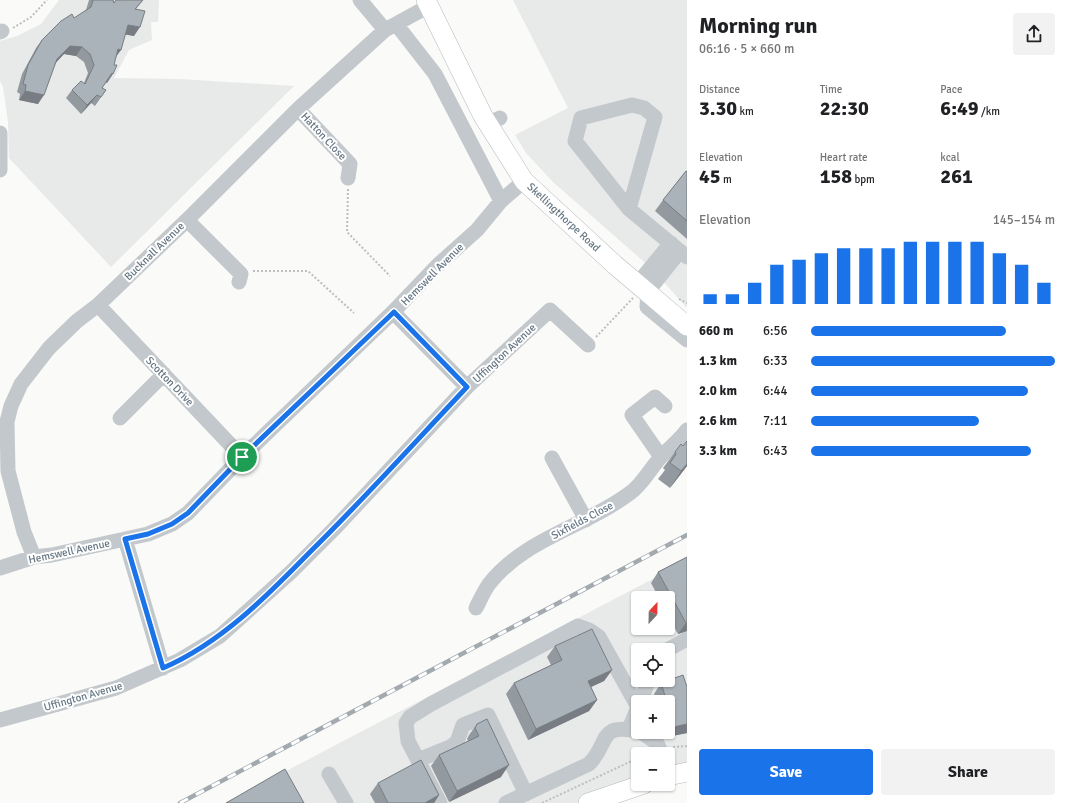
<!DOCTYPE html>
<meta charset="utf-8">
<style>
:root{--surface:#fff;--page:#f2f2f2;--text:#202124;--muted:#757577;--accent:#1a73e8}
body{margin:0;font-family:Signika,sans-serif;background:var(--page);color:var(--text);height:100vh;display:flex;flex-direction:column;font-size:15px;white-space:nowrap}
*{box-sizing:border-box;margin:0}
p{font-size:13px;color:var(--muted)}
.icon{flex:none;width:22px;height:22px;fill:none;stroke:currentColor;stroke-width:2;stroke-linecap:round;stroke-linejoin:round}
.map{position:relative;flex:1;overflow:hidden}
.details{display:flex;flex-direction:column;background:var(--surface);width:380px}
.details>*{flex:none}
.needle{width:26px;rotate:22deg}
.fabs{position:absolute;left:631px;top:591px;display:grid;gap:8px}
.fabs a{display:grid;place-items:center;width:44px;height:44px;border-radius:4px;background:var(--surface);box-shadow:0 1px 3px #0004;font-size:20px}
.pin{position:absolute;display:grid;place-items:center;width:34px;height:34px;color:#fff;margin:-17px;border:2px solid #fff;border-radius:50%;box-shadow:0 1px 4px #0007}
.round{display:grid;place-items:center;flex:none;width:42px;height:42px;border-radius:4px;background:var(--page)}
.overview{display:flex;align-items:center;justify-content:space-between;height:68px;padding:0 12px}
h1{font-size:22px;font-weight:700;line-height:30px}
.stats{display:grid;grid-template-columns:repeat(3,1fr);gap:6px;height:68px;padding:4px 12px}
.stats div{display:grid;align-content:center}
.stats b{font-size:20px;font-weight:700}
.stats small{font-size:11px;font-weight:400}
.stats p{font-size:11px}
.chart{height:112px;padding:8px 12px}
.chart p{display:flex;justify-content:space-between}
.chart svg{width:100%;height:72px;margin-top:4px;stroke:var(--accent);stroke-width:6}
.action{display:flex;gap:8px;margin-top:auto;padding:8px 12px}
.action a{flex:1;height:46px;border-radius:4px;background:var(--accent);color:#fff;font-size:16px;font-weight:700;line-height:46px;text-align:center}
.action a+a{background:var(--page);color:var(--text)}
ul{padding:0 12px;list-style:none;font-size:13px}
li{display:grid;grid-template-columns:64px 48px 1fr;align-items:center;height:30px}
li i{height:10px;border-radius:5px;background:var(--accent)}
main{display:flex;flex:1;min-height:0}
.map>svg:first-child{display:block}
</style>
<main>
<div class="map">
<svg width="687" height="803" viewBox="0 0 687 803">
<rect width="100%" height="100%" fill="#fafaf8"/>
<!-- built -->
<path fill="#e8e9e9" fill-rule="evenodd" d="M 59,0 L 159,0 L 158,22 L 151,22 L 152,40 L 129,50 L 114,78 L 180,79 L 294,86 L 111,267 L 9,158 L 8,122 L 3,87 L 0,81 L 0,41 L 17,36 L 41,24 Z
M 513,0 L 687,0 L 687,308 L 651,268 L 553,182 L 526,153 L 515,135 L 568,108 Z
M 687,561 L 687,772 L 668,776 L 668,754 L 638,754 L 638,784 L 588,803 L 225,803 ZM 638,598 L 668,598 L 668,628 L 638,628 ZM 638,650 L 668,650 L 668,680 L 638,680 ZM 638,702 L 668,702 L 668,732 L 638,732 Z"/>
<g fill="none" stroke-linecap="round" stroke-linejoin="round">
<defs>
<path id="major" d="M 426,0 L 483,116 L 524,181 L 615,265 L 687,326
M 668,776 L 687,772
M 588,803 L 644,784"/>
</defs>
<!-- major casing -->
<use href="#major" stroke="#b5babe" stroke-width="20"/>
<!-- path -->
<path stroke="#bbbfc2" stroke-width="2" stroke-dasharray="2 2" stroke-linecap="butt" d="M 13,28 L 31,17 L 47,0
M 348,189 L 347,232 L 390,276
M 253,271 L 308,271 L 354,313
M 679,299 L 687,303
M 596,337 L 633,298
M 673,747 L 687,746
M 542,803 L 638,758"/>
<!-- minor -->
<path stroke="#c3c8cc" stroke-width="15" d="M 360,0 L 385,30
M 396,24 L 435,74 L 501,201
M 0,32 L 2,31
M 632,105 L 644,108 L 655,117 L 629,209 L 575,141 L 581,118 Z
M 298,109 L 350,164
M 488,124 L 500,118
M 0,133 L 0,170
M 348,178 L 350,164
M 629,209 L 687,257
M 187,220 L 241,274 L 239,282
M 680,251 L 648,291 L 647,307 L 687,340
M 638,283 L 671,243
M 98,305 L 242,457
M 393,312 L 467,387
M 120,418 L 164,374
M 661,457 L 632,415 L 655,397 L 665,406
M 552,458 L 586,520
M 125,539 L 163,668
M 34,557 L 24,532 L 8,471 L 7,422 L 11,406 L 21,384 L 49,348 L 77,321 L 98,305 L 187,220 L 298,109 L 385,30 L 429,6
M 0,568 L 34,557 L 52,555 L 148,534 L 172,524 L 188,513 L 242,457 L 393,312 L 439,264 L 477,230 L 501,201 L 524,181
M 476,608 C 480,600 484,591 489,584 C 525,538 585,527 630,493 C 642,485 650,469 660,458 C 669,448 679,441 687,430
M 667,650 L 687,639
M 640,702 L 649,680
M 0,720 L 116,688 L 180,660 L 220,636 L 291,572 L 334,529 L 467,387 L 550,310 L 588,345
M 641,732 L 657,743 L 662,754
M 418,760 L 450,747 L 457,742 L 463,725 L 488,715 L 526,794
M 329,774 L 346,803
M 440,803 L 408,741 L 406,723 L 410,717 L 431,704 L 578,626 L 589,630 L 599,637 L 638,707 L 629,729
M 506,803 L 589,764 C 610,743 597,723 638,731"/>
<!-- major -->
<use href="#major" stroke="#fff" stroke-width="19"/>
<defs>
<path id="rail" d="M 180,803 L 687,535"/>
</defs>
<!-- rail casing -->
<use href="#rail" stroke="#a2aab0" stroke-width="4.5"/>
<!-- rail -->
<use href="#rail" stroke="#fff" stroke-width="3" stroke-dasharray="9" stroke-linecap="butt"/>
</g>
<!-- wall -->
<path fill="#929a9f" d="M 89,0 L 113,0 L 114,3 L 116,0 L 143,0 L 136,9 L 134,36 L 125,34 L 121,50 L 116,56 L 107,83 L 106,82 L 102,88 L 106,90 L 95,106 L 91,103 L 81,114 L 66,98 L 72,90 L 84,83 L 88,73 L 84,62 L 76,56 L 64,54 L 56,62 L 38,104 L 19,100 L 20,94 L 17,92 L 22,74 L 36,48 L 42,40 L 86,10 Z
M 687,170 L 687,239 L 655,211 L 663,200 Z
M 687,441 L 687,466 L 670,488 L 658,479 L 665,470 L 663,468 L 675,452 L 683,446 Z
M 687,557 L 687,631 L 678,634 L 668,616 L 668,598 L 659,598 L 651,583 L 658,572 Z
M 555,646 L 612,670 L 604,681 L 591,687 L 597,700 L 589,711 L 528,740 L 506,694 L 514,683 L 551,665 L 547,657 Z
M 661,683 L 687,687 L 687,733 L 667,737 L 665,732 L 668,732 L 668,702 L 656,702 L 654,694 Z
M 477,724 L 501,777 L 449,802 L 431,766 L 439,755 L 468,741 L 467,739 L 469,735 Z
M 378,783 L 439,795 L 434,803 L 375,803 L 370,794 Z"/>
<!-- shaded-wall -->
<path fill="#777d82" d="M 128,25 L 140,27 L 134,36 L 122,34 Z
M 70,46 L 82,47 L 76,56 L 64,54 L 52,67 L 57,59 Z
M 118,49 L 121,50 L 115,58 Z
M 112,73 L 113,74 L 107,83 L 106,82 Z
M 25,91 L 44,95 L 38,104 L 19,100 Z
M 97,95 L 91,103 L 81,114 L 87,105 Z
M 687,464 L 687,466 L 670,488 L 681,471 Z
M 687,622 L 687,631 L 678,634 L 686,623 Z
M 612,670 L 604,681 L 580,692 L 588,681 Z
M 597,700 L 589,711 L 528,740 L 536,729 Z
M 687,724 L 687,733 L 667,737 L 674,727 Z
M 509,765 L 501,777 L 449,802 L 457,791 Z
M 439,795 L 434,803 L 425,803 Z"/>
<!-- building -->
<path fill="#aab3b9" stroke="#777d82" d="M 93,0 L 113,0 L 114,3 L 116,0 L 143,0 L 135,9 L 145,11 L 140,27 L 128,25 L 121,50 L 118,49 L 114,65 L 117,65 L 113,74 L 112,73 L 102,88 L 106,90 L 101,97 L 97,95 L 87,105 L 72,90 L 81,81 L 85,84 L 94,65 L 90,54 L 82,47 L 70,46 L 57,59 L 44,95 L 25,91 L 26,85 L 23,84 L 28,65 L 42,40 L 61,21 L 72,14 L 74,18 L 91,7 Z
M 686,171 L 687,172 L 687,221 L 663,200 Z
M 687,441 L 687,464 L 681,471 L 670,463 L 676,454 L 675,452 L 681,444 L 683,446 Z
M 687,557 L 687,622 L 686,623 L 658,572 Z
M 592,629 L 612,670 L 588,681 L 597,700 L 536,729 L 514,683 L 562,660 L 555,646 Z
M 683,675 L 687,687 L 687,724 L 674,727 L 668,706 L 668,702 L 667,702 L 661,683 Z
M 487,719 L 509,765 L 457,791 L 439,755 L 479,736 L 475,728 L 477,724 Z
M 421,760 L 439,795 L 425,803 L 388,803 L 378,783 Z
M 285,769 L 304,803 L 226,803 Z"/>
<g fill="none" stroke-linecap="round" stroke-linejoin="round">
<defs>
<path id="route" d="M 394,312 L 467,387 C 415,442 364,499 310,552 C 267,596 221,643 163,668 L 125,539 L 148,534 L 172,524 L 188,513 L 242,457 Z"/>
</defs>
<!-- route casing -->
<use href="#route" stroke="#fff" stroke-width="8"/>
<!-- route -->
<use href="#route" stroke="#1a73e8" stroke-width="5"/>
</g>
<g text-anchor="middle" stroke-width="4" stroke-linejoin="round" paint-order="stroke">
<!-- street labels -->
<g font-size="11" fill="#657683" stroke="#fff">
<text transform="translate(324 136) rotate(47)" y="4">Hatton Close</text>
<text transform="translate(564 217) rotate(43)" y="4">Skellingthorpe Road</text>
<text transform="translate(154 251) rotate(-44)" y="4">Bucknall Avenue</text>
<text transform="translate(432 274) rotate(-45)" y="4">Hemswell Avenue</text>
<text transform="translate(504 353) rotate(-43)" y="4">Uffington Avenue</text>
<text transform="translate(170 381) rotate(46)" y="4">Scotton Drive</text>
<text transform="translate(582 520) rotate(-28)" y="4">Sixfields Close</text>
<text transform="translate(69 551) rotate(-12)" y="4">Hemswell Avenue</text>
<text transform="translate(83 696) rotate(-16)" y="4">Uffington Avenue</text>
</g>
</g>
</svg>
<div class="fabs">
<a><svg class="needle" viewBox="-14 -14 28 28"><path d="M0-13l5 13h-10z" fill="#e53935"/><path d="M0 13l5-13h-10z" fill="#757577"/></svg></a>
<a><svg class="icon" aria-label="locate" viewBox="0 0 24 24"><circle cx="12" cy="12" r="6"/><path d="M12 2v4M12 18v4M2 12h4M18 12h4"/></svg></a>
<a>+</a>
<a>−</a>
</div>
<div class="pin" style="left:242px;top:457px;background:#1e9e55"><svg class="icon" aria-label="arrive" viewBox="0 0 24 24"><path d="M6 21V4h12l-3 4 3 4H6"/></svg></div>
</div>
<section class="details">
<div class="overview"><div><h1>Morning run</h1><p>06:16 · 5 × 660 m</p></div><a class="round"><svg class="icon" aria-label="share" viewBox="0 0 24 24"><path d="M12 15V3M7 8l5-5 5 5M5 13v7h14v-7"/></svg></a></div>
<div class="stats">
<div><p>Distance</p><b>3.30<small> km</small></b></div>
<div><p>Time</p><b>22:30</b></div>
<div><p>Pace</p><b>6:49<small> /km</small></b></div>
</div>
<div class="stats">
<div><p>Elevation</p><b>45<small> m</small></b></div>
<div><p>Heart rate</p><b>158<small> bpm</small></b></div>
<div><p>kcal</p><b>261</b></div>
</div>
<div class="chart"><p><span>Elevation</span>145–154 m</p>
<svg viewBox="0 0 160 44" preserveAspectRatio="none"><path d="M5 44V38M15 44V38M25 44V31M35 44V20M45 44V17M55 44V13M65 44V10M75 44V10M85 44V10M95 44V6M105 44V6M115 44V6M125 44V6M135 44V13M145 44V20M155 44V31"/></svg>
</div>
<ul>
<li><b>660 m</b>6:56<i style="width:80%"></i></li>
<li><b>1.3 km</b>6:33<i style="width:100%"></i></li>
<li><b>2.0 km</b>6:44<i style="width:89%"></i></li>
<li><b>2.6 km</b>7:11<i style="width:69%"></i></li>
<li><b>3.3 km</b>6:43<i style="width:90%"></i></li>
</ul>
<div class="action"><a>Save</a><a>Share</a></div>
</section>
</main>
